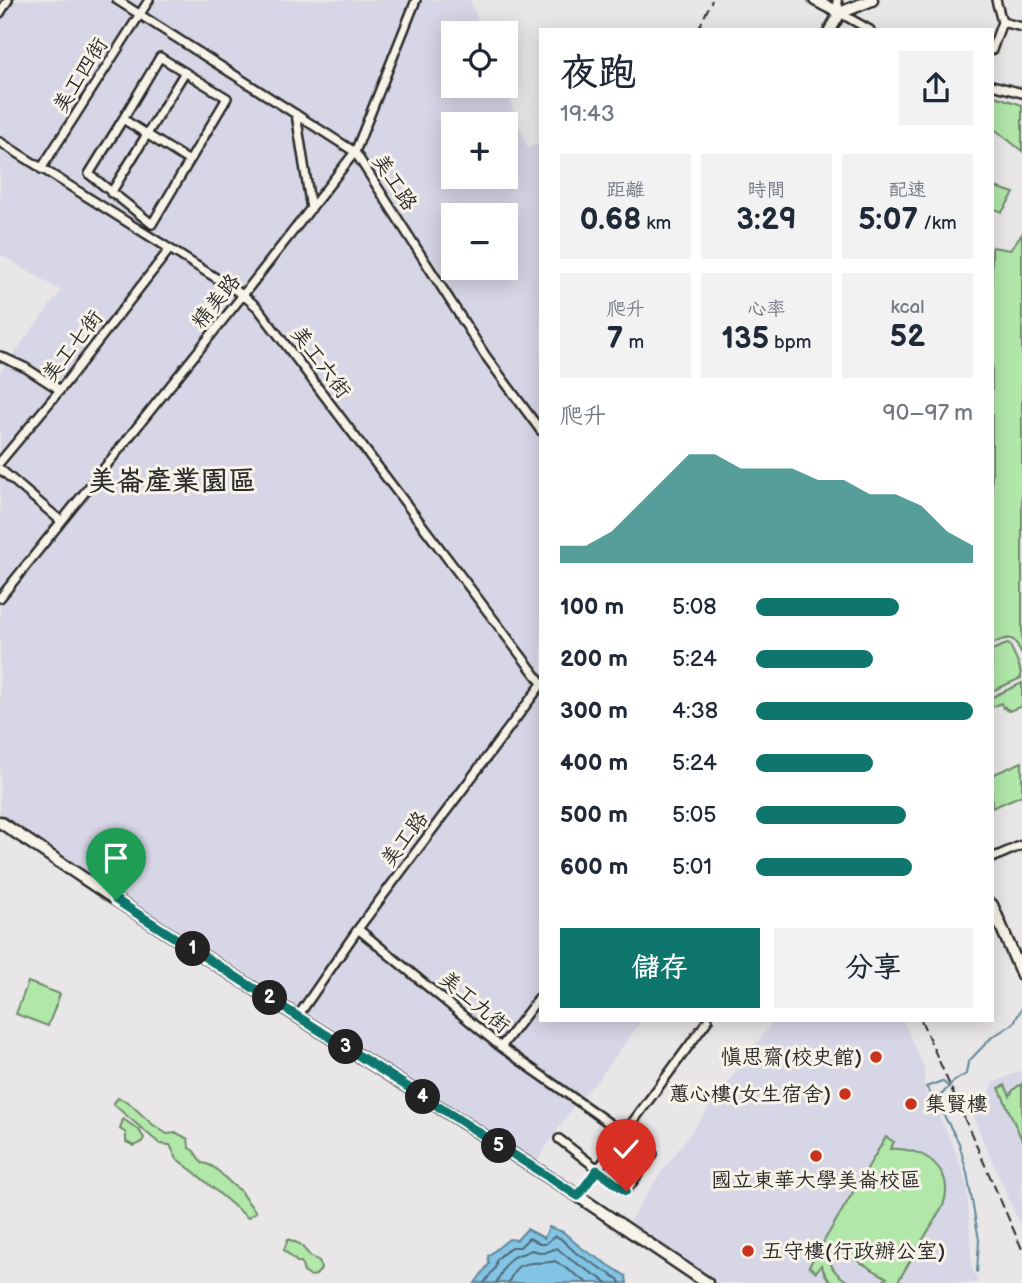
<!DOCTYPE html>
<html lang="zh-TW">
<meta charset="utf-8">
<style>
:root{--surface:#fff;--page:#f2f2f3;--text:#1f2937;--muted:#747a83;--accent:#0f766e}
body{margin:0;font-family:"Balsamiq Sans","LXGW WenKai TC",sans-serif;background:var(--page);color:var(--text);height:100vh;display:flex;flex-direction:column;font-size:26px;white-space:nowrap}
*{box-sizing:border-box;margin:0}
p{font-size:23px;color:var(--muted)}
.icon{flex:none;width:38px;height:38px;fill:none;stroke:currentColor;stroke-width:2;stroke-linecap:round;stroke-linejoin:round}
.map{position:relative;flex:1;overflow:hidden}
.panel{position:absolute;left:539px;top:28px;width:455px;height:994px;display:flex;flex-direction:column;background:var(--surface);border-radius:0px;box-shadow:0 4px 18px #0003}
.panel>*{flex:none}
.tools{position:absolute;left:441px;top:21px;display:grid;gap:14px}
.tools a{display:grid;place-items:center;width:77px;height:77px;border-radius:0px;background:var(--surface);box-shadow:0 4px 18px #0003;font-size:35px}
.pin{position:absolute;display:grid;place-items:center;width:60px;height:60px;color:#fff;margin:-72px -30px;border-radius:50% 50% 50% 0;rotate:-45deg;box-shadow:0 0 7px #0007}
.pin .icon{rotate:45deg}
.km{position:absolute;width:35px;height:35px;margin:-18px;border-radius:50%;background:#222;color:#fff;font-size:19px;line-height:35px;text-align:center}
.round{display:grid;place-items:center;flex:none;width:74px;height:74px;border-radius:0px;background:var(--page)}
.head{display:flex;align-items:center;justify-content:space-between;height:119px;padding:0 21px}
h1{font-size:38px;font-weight:700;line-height:52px}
.figures{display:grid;grid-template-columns:repeat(3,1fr);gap:10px;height:119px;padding:7px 21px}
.figures div{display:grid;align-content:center;border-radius:0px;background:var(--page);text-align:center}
.figures b{font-size:30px;font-weight:700}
.figures small{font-size:19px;font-weight:400}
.figures p{font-size:19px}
.chart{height:196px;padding:14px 21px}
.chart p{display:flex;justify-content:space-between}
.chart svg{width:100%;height:126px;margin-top:7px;fill:var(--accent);opacity:.7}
.action{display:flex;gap:14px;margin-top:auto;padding:14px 21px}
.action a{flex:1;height:80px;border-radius:0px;background:var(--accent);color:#fff;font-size:28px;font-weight:700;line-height:80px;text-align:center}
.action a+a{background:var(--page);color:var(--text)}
ul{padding:0 21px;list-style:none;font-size:23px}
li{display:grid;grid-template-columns:112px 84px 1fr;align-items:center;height:52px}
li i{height:18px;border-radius:9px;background:var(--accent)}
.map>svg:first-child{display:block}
</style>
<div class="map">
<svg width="1022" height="1283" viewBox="0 0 1022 1283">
<rect width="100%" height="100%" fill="#e8e6e7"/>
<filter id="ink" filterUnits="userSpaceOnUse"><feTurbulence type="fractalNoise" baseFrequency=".0143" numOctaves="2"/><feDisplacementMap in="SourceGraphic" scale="14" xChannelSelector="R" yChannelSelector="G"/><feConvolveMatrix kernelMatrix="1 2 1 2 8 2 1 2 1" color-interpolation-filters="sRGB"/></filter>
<g filter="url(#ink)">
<!-- built -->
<path fill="#d6d6e6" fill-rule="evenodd" d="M 0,0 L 470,0 L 483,33 L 453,33 L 453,86 L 504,86 L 528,148 L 541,143 L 541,1020 L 642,1020 L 599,1079 L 574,1105 L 535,1164 L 515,1147 L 392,1068 L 389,1068 L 359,1045 L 0,817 L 0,372 L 61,291 L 0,254 ZM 453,124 L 506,124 L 506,177 L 453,177 ZM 453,215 L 506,215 L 506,268 L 453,268 Z
M 774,1020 L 903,1020 L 924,1068 L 925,1092 L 936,1109 L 954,1147 L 967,1186 L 972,1268 L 978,1283 L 715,1283 L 627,1225 L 659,1176 Z
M 1022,1070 L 1022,1229 L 973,1117 L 986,1102 L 993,1083 Z"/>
<!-- green -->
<path fill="#b1e7a9" stroke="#6e896a" stroke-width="2" d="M 992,95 L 1022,105 L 1022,151 L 992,127 Z
M 992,186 L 1014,193 L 1002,212 L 992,208 Z
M 1022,234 L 1022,655 C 1014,636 1012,635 992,644 L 992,247 L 1010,250 Z
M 1007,644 L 1010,645 C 1014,655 1022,667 1021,678 L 992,691 L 992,650 Z
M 1022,683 L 1022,706 L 1009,711 L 1008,709 L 1006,710 L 1005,707 L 1003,708 L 1001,703 L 992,707 L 992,697 Z
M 1022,762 L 1022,795 L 992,808 L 992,775 Z
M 28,982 L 60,994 L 48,1026 L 16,1014 Z
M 1022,1084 L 1022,1140 L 999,1088 L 1005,1085 L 1010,1096 C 1012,1090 1015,1087 1022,1084 Z
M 118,1098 L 128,1102 L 152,1124 L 167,1134 L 177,1133 L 188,1139 L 189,1148 L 194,1151 L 202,1163 C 219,1165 226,1183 240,1190 C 244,1199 250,1204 256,1212 L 248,1218 L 194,1172 L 177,1159 L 170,1145 L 160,1144 L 113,1104 Z
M 123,1119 L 139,1130 L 144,1138 L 141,1143 L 134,1146 L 126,1142 L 126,1133 L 120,1129 Z
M 886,1137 L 894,1142 L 890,1149 C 924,1147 956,1169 943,1206 L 897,1283 L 881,1283 L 887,1278 L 832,1246 C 825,1263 835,1275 851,1283 L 832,1283 L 826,1276 L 821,1265 L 816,1272 L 809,1266 Z
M 288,1239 L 300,1244 L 310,1256 L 319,1261 L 321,1269 L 316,1275 L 310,1276 L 304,1272 L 301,1262 L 297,1262 L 284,1250 Z"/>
<!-- water -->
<path fill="#83c4e4" stroke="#60879a" stroke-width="2" d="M 549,1227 L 563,1232 L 580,1247 L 626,1276 L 627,1283 L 475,1283 L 489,1264 L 488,1256 L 509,1239 L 517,1240 L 527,1229 L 544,1238 Z"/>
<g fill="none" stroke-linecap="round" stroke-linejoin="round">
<!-- shore -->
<path stroke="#4e6875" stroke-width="2" d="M 484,1283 L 495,1268 L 497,1259 L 511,1247 L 520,1247 L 529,1238 L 540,1244 L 545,1244 L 555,1236 L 560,1238 L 576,1253 L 618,1279 L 620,1283
M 496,1283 C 501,1275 505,1262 513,1257 C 519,1254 525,1254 531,1250 L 544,1253 L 557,1248 L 571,1260 L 608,1283
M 508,1283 C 511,1278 514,1270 518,1267 C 529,1260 543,1265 555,1261 L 588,1283"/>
<!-- stream -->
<path stroke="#60879a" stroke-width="2" d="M 936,1101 L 926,1087 L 942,1081 L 948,1086
M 977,1272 L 979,1240 L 967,1173 L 959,1143 L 936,1101 L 953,1082 L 966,1074 L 968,1062 L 992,1037 L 1013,1024 L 1022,1008"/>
<defs>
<path id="street" d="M 117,0 L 355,152 L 485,355 L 541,431
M 837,0 L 840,13 L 870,30
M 0,13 L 8,0
M 1002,22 L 1022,27
M 992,50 L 1002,22 L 996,0
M 992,85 L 1022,93
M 296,114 L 311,209
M 123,119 L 89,174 L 152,224 L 227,98 L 160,57 L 123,119 L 189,161
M 0,142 L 243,295 L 257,307 L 541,682
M 41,169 L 149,0
M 111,193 L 185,72
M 0,356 L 26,368 L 60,390
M 0,462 L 60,390 L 169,250
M 0,469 L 61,521
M 0,598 L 243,295 L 355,152 L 416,0
M 992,858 L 1022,845
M 358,929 L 501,1047 L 653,1154 L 626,1191 L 559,1139
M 298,1016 L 358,929 L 541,685
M 501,1047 L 541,995
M 578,1196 L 708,1020"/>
<path id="secondary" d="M 815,0 L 840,13
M 840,13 L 872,0
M 830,30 L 840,13
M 0,822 L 116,900 L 578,1196 L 707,1283
M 992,905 L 1022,975"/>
</defs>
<!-- street casing -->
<use href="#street" stroke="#2b2b2b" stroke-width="12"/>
<!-- secondary casing -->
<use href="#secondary" stroke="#2b2b2b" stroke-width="15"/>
<!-- street -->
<use href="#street" stroke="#f7f3e8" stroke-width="7"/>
<!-- secondary -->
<use href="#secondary" stroke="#f7f3e8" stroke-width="10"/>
<!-- rail -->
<path stroke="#2b2b2b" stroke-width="2" stroke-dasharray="10 5" stroke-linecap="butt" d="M 698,30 L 712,0
M 921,1020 L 1022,1249"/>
</g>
</g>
<g fill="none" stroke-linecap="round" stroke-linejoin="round" filter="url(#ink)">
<defs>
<path id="route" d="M 116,900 L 578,1196 L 597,1170 L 626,1191"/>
</defs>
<!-- route casing -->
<use href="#route" stroke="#fff" stroke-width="14"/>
<!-- route -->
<use href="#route" stroke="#0f766e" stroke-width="9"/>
</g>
<!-- markers -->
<g fill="#c8321e" stroke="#f7f3e8" stroke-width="2.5">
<circle cx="876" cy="1057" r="7"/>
<circle cx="845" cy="1094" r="7"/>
<circle cx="911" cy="1104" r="7"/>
<circle cx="816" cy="1156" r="7"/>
<circle cx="748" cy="1251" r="7"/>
</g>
<g text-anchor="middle" stroke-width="6" stroke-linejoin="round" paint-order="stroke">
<!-- street labels -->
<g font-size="21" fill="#2b2b2b" stroke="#f7f3e8">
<text transform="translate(80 75) rotate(-58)" y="7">美工四街</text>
<text transform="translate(395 182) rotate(57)" y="7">美工路</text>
<text transform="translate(216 301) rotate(-51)" y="7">精美路</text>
<text transform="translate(72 346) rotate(-52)" y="7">美工七街</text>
<text transform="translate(321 362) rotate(53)" y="7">美工六街</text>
<text transform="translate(404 839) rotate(-53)" y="7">美工路</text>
<text transform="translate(475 1002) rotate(40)" y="7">美工九街</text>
</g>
<!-- poi labels -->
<g font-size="21" fill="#2b2b2b" stroke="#f7f3e8" text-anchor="end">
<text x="862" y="1064">慎思齋(校史館)</text>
<text x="831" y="1101">蕙心樓(女生宿舍)</text>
<text x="925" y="1111" text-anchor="start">集賢樓</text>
<text x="816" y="1187" text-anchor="middle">國立東華大學美崙校區</text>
<text x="762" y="1258" text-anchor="start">五守樓(行政辦公室)</text>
</g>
<!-- district labels -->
<g font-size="28" font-weight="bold" fill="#2b2b2b" stroke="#f7f3e8">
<text x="172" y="490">美崙產業園區</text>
</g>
</g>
</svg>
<div class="tools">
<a><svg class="icon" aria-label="locate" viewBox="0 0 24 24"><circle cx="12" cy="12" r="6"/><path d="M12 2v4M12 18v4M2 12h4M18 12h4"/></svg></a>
<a>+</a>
<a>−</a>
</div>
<div class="pin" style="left:116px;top:900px;background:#1e9e55"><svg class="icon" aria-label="arrive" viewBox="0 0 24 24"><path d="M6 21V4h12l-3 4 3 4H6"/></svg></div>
<div class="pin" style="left:626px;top:1191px;background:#d93025"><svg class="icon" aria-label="check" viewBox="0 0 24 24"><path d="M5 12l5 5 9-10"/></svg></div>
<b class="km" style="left:193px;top:949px">1</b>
<b class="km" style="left:270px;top:998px">2</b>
<b class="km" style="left:346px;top:1047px">3</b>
<b class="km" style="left:423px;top:1097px">4</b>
<b class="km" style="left:499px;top:1146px">5</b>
<section class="panel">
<div class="head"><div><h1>夜跑</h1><p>19:43</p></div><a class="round"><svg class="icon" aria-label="share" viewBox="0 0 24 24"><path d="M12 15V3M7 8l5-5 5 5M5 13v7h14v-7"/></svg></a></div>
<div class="figures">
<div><p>距離</p><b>0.68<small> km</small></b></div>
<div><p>時間</p><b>3:29</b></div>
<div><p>配速</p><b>5:07<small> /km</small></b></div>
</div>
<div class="figures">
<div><p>爬升</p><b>7<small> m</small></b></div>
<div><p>心率</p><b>135<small> bpm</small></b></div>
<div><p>kcal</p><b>52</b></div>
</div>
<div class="chart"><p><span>爬升</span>90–97 m</p>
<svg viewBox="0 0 160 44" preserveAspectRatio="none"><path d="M0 44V38L10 38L20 33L30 24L40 15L50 6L60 6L70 11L80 11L90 11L100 15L110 15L120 20L130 20L140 24L150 33L160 38V44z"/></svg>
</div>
<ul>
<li><b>100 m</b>5:08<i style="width:66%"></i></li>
<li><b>200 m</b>5:24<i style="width:54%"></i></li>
<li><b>300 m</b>4:38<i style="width:100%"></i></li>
<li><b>400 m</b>5:24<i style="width:54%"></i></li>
<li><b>500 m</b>5:05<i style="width:69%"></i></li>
<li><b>600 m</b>5:01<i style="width:72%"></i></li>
</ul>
<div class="action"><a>儲存</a><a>分享</a></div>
</section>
</div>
